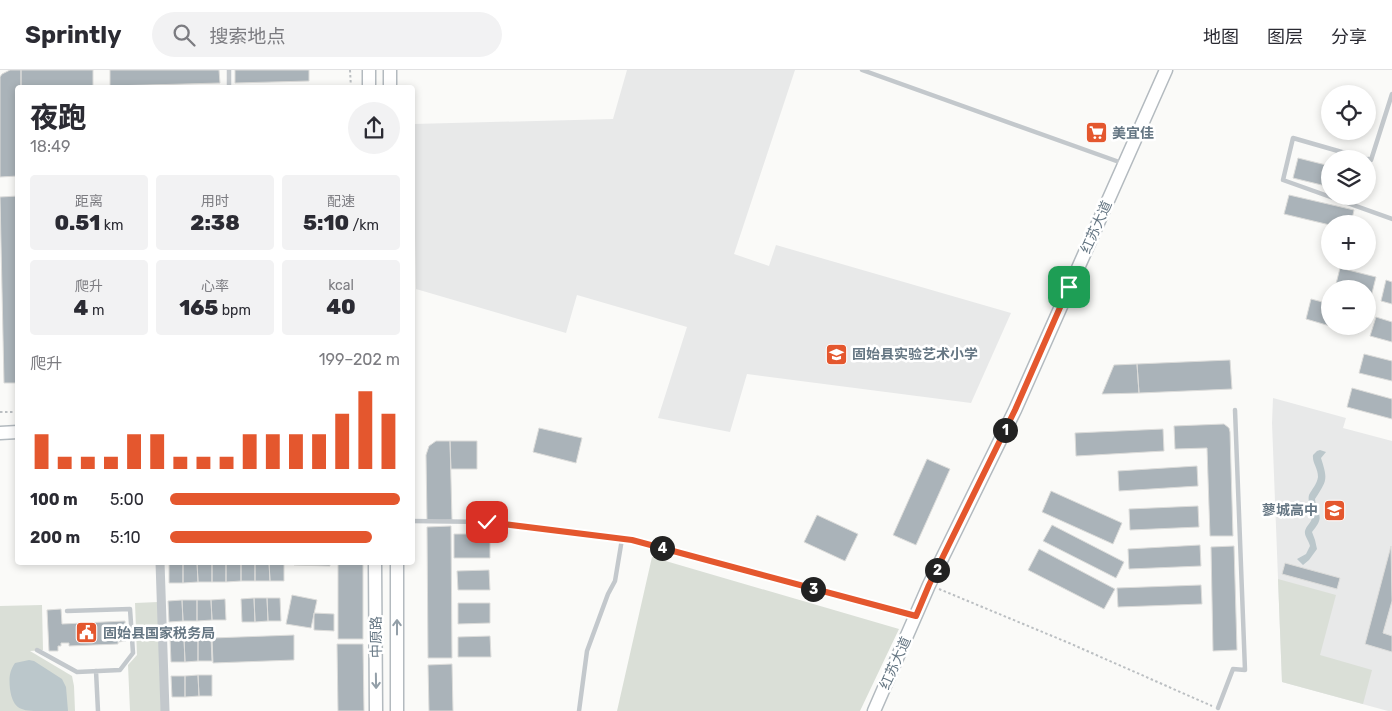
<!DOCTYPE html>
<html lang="zh">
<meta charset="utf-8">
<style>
:root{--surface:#fff;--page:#f2f2f3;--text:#2b2b33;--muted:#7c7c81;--line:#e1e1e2;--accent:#e4572e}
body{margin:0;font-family:Rubik,"Noto Sans SC",sans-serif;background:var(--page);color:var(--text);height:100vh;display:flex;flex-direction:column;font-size:19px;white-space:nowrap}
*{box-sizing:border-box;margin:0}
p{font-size:16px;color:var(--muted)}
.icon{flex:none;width:28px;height:28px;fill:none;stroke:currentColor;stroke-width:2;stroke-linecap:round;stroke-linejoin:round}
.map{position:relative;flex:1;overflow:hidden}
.side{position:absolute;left:15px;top:15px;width:400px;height:480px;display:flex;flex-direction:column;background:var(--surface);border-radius:5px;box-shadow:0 2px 8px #0003}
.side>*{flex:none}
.tools{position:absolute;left:1321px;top:15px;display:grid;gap:10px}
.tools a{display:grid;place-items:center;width:55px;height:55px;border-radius:50%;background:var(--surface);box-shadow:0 2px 8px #0003;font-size:25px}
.pin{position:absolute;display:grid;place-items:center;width:42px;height:42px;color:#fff;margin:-21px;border-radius:10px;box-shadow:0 2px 8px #0006}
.km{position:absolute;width:25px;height:25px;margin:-12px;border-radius:50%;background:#222;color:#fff;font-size:14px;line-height:25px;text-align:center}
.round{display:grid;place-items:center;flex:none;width:52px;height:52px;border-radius:26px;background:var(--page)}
.summary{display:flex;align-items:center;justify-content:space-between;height:85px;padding:0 15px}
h1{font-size:28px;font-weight:800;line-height:38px}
.metrics{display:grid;grid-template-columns:repeat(3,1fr);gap:8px;height:85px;padding:5px 15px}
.metrics div{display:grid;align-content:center;border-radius:5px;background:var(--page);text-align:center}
.metrics b{font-size:21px;font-weight:800}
.metrics small{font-size:14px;font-weight:400}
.metrics p{font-size:14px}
.chart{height:140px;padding:10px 15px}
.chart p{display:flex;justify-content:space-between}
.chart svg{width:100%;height:90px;margin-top:5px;stroke:var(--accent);stroke-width:6}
ul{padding:0 15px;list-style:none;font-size:16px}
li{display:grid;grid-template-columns:80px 60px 1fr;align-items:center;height:38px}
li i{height:12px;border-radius:6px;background:var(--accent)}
header{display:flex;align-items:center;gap:30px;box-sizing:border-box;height:70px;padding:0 25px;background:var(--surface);border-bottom:1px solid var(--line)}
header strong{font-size:24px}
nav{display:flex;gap:28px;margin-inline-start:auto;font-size:18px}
.search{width:350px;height:45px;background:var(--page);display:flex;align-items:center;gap:12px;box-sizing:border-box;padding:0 18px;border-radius:28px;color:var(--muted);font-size:19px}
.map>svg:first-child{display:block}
</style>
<header>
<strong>Sprintly</strong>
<div class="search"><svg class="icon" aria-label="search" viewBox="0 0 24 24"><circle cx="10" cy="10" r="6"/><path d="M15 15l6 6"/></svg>搜索地点</div>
<nav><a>地图</a><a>图层</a><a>分享</a></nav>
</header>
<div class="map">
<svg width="1392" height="641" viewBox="0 0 1392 641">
<rect width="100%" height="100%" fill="#fafaf8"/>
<!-- built -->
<path fill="#e8e9e9" d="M 627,0 L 795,0 L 734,184 L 769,196 L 776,175 L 1011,243 L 971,333 L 747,304 L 730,362 L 658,348 L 687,257 L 577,225 L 566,263 L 416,219 L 413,54 L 613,49 Z
M 1273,328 L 1346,348 L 1343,358 L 1392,371 L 1392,641 L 1388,641 L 1282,612 L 1272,353 Z"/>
<!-- green -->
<path fill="#dadfd7" d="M 652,487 L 899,559 L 860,641 L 617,641 Z
M 1278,509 L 1336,525 L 1320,585 L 1372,600 L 1363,634 L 1282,612 Z
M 158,532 L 161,641 L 130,641 L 128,595 L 137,585 L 135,533 Z
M 42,535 L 43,580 L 30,581 L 72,606 L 74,616 L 75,641 L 0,641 L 0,536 Z"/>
<!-- water -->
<path fill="#bbc7cb" d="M 1320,380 L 1326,382 L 1321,388 C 1328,410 1327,410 1315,429 C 1317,447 1326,445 1312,462 L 1315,470 L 1317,479 L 1309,490 L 1303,495 L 1297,489 L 1306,484 L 1310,476 C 1309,471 1304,466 1305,461 C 1306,456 1311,453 1312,448 C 1313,440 1307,433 1309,425 C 1312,419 1317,414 1318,407 C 1318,398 1312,393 1313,385 L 1317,381 Z
M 29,590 L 34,591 L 62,609 L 66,617 L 68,641 C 58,641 49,641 40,641 C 22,641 13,640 10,619 C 9,608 9,602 15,593 Z"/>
<!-- building -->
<path fill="#aab3b9" stroke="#dcdcda" d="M 10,0 L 21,0 L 21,18 L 18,18 L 18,106 L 0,107 L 0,7 L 2,4 Z
M 21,0 L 93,0 L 93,16 L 21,18 Z
M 110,0 L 219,0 L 220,13 L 110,16 Z
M 235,0 L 309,0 L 309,11 L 235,13 Z
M 1298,88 L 1330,96 L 1330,117 L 1293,108 Z
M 1289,125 L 1354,140 L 1351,154 L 1330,155 L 1284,144 Z
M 18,126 L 18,313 L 4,313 L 0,127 Z
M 1340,198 L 1376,207 L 1371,227 L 1368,226 L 1368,219 L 1335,218 Z
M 1386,210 L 1392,212 L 1392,234 L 1381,231 Z
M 1311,229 L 1330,234 L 1330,256 L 1306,249 Z
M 1376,247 L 1392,252 L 1392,272 L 1370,266 Z
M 1333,256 L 1361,256 L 1359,263 Z
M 1364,284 L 1392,291 L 1392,311 L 1359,303 Z
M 1230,290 L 1232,319 L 1139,323 L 1137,294 Z
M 1137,294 L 1139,323 L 1102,324 L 1114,295 Z
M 1352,318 L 1392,329 L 1392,349 L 1347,337 Z
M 1224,354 L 1229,358 L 1230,362 L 1233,466 L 1210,466 L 1207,378 L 1175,379 L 1174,356 Z
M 539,358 L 582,368 L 576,393 L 533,382 Z
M 1163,359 L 1164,381 L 1076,386 L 1075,363 Z
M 436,371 L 450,371 L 452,450 L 427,451 L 426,385 L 429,376 Z
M 450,371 L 477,371 L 477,399 L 451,399 Z
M 927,389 L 950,399 L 916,475 L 893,465 Z
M 1197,396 L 1198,416 L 1119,421 L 1118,401 Z
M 1051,421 L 1122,453 L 1113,474 L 1042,442 Z
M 1198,436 L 1199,457 L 1130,460 L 1129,439 Z
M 817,445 L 858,464 L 845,491 L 804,472 Z
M 1052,455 L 1124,492 L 1116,508 L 1043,471 Z
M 451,456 L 452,588 L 428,588 L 427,457 Z
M 454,464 L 490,464 L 490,488 L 454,488 Z
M 1200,475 L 1201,496 L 1129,499 L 1128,479 Z
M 1234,476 L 1237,580 L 1213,581 L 1211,477 Z
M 1391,476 L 1392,531 L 1383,563 L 1392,566 L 1392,582 L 1365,574 Z
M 1039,479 L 1115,519 L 1104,539 L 1028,500 Z
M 183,492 L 197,492 L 198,512 L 183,513 Z
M 183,492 L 183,513 L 169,513 L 169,493 Z
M 197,492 L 212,492 L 212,512 L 198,512 Z
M 212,492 L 226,492 L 226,512 L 212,512 Z
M 226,492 L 241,492 L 241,511 L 226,512 Z
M 241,492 L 255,492 L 255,511 L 241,511 Z
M 255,492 L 269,492 L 270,511 L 255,511 Z
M 269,492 L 284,492 L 284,511 L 270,511 Z
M 294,492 L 330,492 L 330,496 L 294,495 Z
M 338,492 L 363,492 L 363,569 L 338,569 Z
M 1285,493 L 1340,508 L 1337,519 L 1282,504 Z
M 489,500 L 490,520 L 458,520 L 457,501 Z
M 1201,515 L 1202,534 L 1118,537 L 1117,518 Z
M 292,525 L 317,530 L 311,558 L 286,554 Z
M 254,528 L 267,528 L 268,551 L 255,552 Z
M 254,528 L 255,552 L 242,552 L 241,529 Z
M 267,528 L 280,528 L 281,551 L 268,551 Z
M 225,529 L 226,550 L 212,550 L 211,530 Z
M 182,530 L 183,551 L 169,552 L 168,531 Z
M 182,530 L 197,530 L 197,551 L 183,551 Z
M 197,530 L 211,530 L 212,550 L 197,551 Z
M 458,533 L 490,533 L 490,553 L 458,554 Z
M 61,539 L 62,554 L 125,551 L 126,571 L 118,572 L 118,574 L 69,576 L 69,573 L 61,573 L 61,576 L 58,576 L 58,581 L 49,581 L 47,540 Z
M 314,543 L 334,544 L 334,561 L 314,560 Z
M 294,565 L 294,590 L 213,593 L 212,568 Z
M 490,566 L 491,587 L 458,587 L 458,567 Z
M 198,567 L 198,591 L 185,592 L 184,568 Z
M 198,567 L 211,567 L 212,591 L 198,591 Z
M 170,568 L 184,568 L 185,592 L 171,592 Z
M 337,574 L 363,574 L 364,641 L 338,641 Z
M 452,594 L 453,641 L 429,641 L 428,595 Z
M 198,605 L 212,605 L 212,626 L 199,626 Z
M 198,605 L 199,626 L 185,627 L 185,606 Z
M 171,606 L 185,606 L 185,627 L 172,627 Z"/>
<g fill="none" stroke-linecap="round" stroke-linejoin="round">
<defs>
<path id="secondary" d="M 369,0 L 369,18
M 390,0 L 390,18
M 0,363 L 18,362
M 375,492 L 376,641
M 397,492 L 397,641
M 874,641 L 929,515 L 1015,340 L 1166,0"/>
</defs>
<!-- secondary casing -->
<use href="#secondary" stroke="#b3babf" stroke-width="15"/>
<!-- path -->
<path stroke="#bbbfc2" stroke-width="2" stroke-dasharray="2.5 2.5" stroke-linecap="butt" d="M 350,0 L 351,18
M 0,342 L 18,342
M 939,519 L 1069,573 L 1212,636"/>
<!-- lane -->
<path stroke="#c3c8cc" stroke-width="4.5" d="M 229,0 L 229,18
M 862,0 L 1122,93
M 1366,89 L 1293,68 L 1283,110 L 1392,149
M 1368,89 L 1371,90 L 1392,24
M 412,451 L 487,452 L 632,470 L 915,546
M 37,580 L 77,602 L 120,600 L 133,583 L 130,539 L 67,541
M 96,601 L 98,641
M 1218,638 L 1233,599 L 1245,600 L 1235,340
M 579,641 L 587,581 L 608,524 L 615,511 L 622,469"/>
<!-- street -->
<path stroke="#c3c8cc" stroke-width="9" d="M 160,492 L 165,641"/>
<!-- secondary -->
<use href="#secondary" stroke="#fff" stroke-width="12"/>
</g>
<!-- one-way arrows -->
<defs><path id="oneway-shaft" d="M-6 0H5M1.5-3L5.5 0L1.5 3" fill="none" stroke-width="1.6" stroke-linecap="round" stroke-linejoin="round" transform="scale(1.25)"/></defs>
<g stroke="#939fa8">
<use href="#oneway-shaft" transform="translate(397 557) rotate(-90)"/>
<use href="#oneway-shaft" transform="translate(376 611) rotate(89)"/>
</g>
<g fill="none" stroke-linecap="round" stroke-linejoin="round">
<defs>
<path id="route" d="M 487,452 L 632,470 L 916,546 L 929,515 L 1015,340 L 1069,217"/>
</defs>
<!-- route casing -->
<use href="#route" stroke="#fff" stroke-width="10"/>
<!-- route -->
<use href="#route" stroke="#e4572e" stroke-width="6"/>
</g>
<!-- icons -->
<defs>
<symbol id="supermarket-square" viewBox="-11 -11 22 22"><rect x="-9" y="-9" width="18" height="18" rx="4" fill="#e4572e" stroke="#fff"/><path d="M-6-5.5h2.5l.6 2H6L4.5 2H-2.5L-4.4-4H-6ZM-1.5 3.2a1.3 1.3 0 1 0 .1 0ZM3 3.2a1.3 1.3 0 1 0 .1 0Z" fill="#fff"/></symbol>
<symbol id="school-square" viewBox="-11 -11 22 22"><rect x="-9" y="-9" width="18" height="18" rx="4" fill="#e4572e" stroke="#fff"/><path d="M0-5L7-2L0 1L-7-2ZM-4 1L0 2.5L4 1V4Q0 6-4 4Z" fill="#fff"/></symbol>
<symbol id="civic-square" viewBox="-11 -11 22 22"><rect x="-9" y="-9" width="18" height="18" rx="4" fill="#e4572e" stroke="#fff"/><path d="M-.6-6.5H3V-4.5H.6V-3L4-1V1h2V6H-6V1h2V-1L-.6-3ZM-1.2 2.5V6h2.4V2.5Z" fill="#fff"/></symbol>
</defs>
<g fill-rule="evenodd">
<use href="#supermarket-square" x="1084" y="50" width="25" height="25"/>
<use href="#school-square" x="824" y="272" width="25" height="25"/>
<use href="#school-square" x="1322" y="428" width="25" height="25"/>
<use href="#civic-square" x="74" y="550" width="25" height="25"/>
</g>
<g text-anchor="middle" stroke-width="5" stroke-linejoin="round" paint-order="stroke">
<!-- poi labels -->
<g font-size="14" font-weight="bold" fill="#657683" stroke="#fff" text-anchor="start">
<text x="1112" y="68">美宜佳</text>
<text x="852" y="289">固始县实验艺术小学</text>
<text x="1318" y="445" text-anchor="end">蓼城高中</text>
<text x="103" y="568">固始县国家税务局</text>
</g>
<!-- street labels -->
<g font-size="14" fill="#657683" stroke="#fff">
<text transform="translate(1096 157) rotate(-66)" y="5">红苏大道</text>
<text transform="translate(376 567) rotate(-91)" y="5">中原路</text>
<text transform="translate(895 593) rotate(-66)" y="5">红苏大道</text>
</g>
</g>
</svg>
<div class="tools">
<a><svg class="icon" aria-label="locate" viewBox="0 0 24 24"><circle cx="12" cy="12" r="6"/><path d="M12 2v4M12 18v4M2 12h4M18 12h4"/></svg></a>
<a><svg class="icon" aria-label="layers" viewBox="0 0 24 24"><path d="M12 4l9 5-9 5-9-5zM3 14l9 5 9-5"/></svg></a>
<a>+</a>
<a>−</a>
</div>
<div class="pin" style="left:1069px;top:217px;background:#1e9e55"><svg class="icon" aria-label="arrive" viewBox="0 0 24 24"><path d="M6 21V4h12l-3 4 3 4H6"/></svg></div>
<div class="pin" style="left:487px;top:452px;background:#d93025"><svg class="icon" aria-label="check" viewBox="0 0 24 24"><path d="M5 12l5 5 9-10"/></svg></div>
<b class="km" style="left:1005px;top:360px">1</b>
<b class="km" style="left:937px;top:500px">2</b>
<b class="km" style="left:813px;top:519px">3</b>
<b class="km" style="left:662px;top:478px">4</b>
<section class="side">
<div class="summary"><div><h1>夜跑</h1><p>18:49</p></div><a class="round"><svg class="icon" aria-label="share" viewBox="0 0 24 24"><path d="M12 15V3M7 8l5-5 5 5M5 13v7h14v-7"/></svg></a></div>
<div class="metrics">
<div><p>距离</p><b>0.51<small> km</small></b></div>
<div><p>用时</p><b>2:38</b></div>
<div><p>配速</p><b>5:10<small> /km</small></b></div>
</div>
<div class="metrics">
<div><p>爬升</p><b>4<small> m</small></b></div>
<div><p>心率</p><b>165<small> bpm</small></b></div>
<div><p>kcal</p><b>40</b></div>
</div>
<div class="chart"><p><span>爬升</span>199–202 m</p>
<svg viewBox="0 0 160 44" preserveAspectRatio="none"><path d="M5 44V27M15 44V38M25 44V38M35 44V38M45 44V27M55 44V27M65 44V38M75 44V38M85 44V38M95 44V27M105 44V27M115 44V27M125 44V27M135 44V17M145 44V6M155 44V17"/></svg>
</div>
<ul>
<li><b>100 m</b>5:00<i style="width:100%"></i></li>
<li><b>200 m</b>5:10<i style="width:88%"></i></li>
</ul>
</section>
</div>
